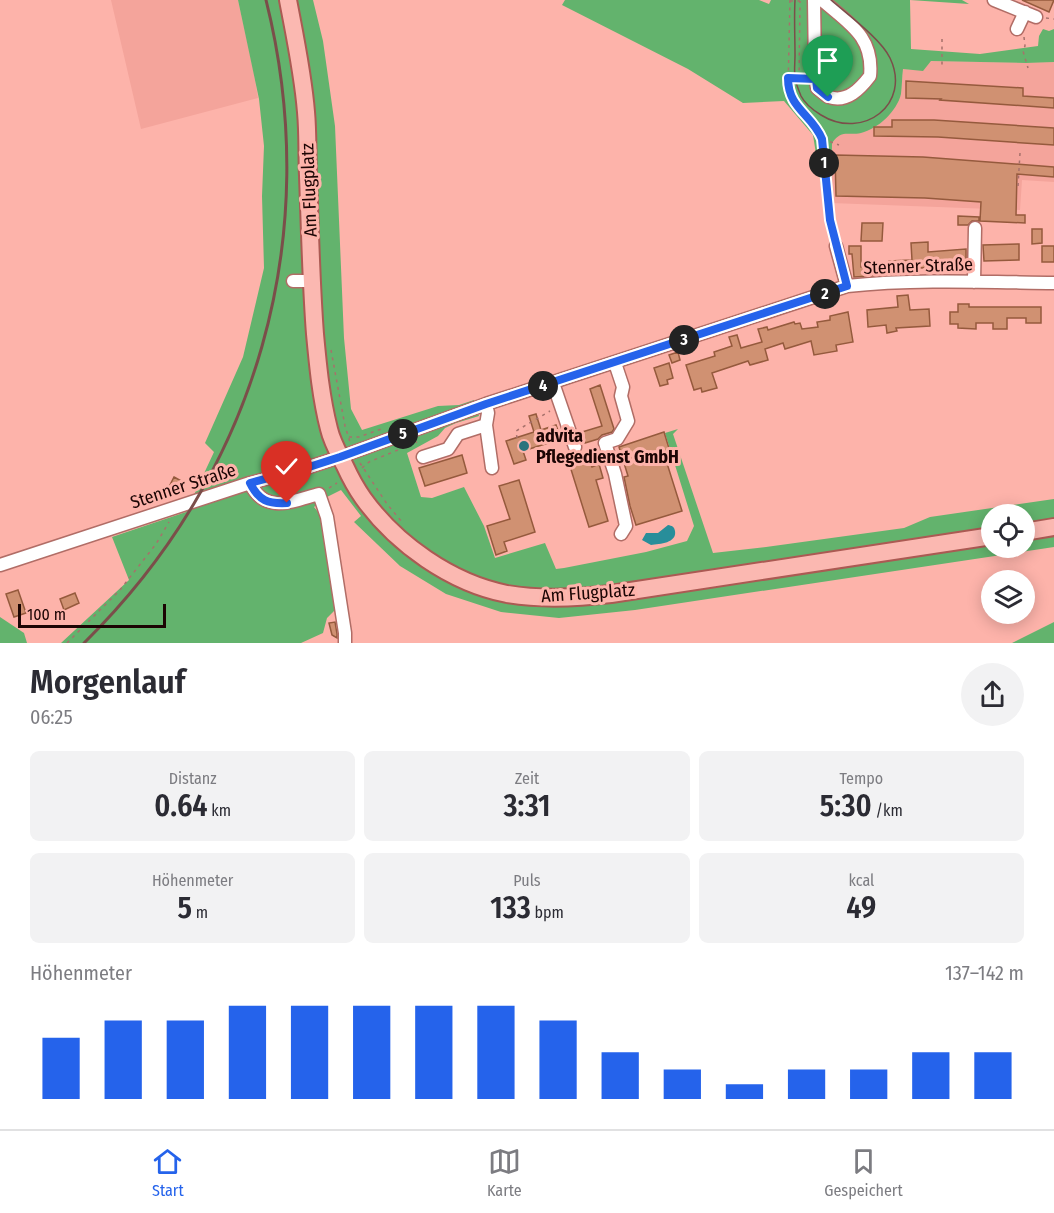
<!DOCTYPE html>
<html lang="de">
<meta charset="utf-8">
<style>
:root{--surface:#fff;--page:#f2f2f3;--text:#2b2b33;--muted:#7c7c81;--line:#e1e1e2;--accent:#2563eb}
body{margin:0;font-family:"Fira Sans Condensed",sans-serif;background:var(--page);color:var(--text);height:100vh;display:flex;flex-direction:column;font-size:22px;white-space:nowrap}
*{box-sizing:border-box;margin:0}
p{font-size:20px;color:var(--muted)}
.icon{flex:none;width:33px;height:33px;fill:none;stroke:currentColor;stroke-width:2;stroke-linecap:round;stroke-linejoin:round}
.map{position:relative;height:643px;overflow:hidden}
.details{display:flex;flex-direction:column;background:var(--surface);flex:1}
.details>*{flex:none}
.controls{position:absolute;left:981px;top:504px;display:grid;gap:12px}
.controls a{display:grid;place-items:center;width:54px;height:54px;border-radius:50%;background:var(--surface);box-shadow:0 3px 15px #0003;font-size:30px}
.scale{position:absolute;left:18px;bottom:15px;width:148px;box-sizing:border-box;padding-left:6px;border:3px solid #1c0504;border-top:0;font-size:16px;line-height:21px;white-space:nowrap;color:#1c0504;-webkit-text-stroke:4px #fdb3aa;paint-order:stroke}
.pin{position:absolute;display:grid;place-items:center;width:51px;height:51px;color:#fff;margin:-62px -26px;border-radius:50% 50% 50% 0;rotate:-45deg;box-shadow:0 0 6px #0007}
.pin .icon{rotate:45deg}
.km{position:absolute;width:30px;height:30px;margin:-15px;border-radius:50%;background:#222;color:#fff;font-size:16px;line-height:30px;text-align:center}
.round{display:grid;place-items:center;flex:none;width:63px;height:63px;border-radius:32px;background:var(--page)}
.headline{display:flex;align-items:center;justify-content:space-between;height:102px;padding:0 30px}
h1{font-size:33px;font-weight:600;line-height:45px}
.metrics{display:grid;grid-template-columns:repeat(3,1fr);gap:9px;height:102px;padding:6px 30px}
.metrics div{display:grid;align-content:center;border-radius:9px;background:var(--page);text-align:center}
.metrics b{font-size:30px;font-weight:600}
.metrics small{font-size:16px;font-weight:400}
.metrics p{font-size:16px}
.chart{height:168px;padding:12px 30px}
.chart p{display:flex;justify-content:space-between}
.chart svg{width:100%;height:108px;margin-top:6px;stroke:var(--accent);stroke-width:6}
.dock{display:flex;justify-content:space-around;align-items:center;height:84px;border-top:2px solid var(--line);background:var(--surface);font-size:16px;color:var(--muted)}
.dock a{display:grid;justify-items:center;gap:3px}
.dock .on{color:var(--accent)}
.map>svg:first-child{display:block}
</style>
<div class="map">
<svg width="1054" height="643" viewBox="0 0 1054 643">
<rect width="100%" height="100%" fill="#fdb3aa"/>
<!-- built -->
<path fill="#f4a49b" d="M 111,0 L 238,0 L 254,74 L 258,98 L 141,129 Z
M 931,61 L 1026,63 L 1054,62 L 1054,182 L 1022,180 L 1020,210 L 831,203 L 832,143 L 837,136 L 842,133 L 861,133 L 901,95 L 903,69 L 923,70 Z"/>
<!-- green -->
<path fill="#63b36d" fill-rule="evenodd" d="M 238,0 L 313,0 L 323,41 L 335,126 L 344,338 L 351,409 L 362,430 L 438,406 L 459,405 L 474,400 L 479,416 L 456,423 L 445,428 L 438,436 L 407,453 L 421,497 L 432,498 L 464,487 L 484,526 L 495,558 L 545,543 L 556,569 L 564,568 L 646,552 L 687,541 L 694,526 L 665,433 L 678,429 L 673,434 L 713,553 L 766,547 L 904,528 L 930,517 L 1054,499 L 1054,547 L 635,610 L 559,618 L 501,612 L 446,594 L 400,566 L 354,522 L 361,516 L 341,490 L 325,498 L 314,507 L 324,519 L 337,598 L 334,611 L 327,618 L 323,633 L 301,643 L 61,643 L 129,580 L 112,537 L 186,512 L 214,452 L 205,443 L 243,357 L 264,268 L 262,196 L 264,146 L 259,99 ZM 992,514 L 1024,514 L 1024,548 L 992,548 Z
M 565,0 L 759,0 L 769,4 L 771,0 L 962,0 L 969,4 L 910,0 L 911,49 L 980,54 L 1038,46 L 1039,36 L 1043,29 L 1049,31 L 1054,29 L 1054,62 L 1026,63 L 931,61 L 923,71 L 903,69 C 902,77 902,86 901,94 C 897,111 878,129 861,133 C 847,136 842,129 832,143 L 831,203 L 824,204 L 813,135 L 784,101 L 743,103 L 688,69 L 562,5 Z
M 0,617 L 24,633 L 27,643 L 0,643 Z
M 1054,622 L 1054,643 L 1012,643 Z"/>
<!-- water -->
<path fill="#288e9a" d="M 668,525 C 672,526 674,526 675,531 C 677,543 660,544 651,545 L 642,540 L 646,533 L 658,533 Z"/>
<!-- building -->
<path fill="#d09172" stroke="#955a3d" stroke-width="1.5" d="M 1022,0 L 1054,0 L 1049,12 Z
M 906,81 L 1023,88 L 1023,96 L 1054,98 L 1054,108 L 940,100 L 941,99 L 906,98 Z
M 892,120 L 934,120 L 1054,128 L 1054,145 L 938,137 L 874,136 L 874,127 L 892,127 Z
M 835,155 L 923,157 L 1054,167 L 1054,177 L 1017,174 L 1016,215 L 1025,215 L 1025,223 L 980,221 L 981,202 L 925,198 L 836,196 Z
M 958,216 L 979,217 L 979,221 L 972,221 L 968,225 L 958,225 Z
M 862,223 L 883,223 L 882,241 L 861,241 Z
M 1032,229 L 1042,229 L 1042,243 L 1032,244 Z
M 928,242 L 928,252 L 966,249 L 966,265 L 905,269 L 905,274 L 854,277 L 852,254 L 849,254 L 849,246 L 861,246 L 861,267 L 883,265 L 883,264 L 889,263 L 889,261 L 912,260 L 911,243 Z
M 1019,244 L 1019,260 L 984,261 L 983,245 Z
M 1042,246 L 1054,246 L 1054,262 L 1042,262 Z
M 908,295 L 910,310 L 929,309 L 930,326 L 896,328 L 897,331 L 887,333 L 886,325 L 868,327 L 867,310 L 898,307 L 897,296 Z
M 958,304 L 969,304 L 969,307 L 1041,307 L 1041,323 L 1026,323 L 1026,318 L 1007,318 L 1007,329 L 993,329 L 993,323 L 976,323 L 976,329 L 958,328 L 958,324 L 950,324 L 950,312 L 958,312 Z
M 848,312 L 853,342 L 836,345 L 837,351 L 814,355 L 811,341 L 785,349 L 783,343 L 765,349 L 768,360 L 750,365 L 748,361 L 712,373 L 717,388 L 702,392 L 701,388 L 694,390 L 686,365 L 715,356 L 714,352 L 732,346 L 729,337 L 737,335 L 741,348 L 762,342 L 758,329 L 767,327 L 768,330 L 794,322 L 795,324 L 800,323 L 802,329 L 818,327 L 817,322 L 830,320 L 830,316 Z
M 678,352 L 680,360 L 672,363 L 669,355 Z
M 669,363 L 673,378 L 667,380 L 668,384 L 660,386 L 654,368 Z
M 600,385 L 614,429 L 612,432 L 602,435 L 598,439 L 585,443 L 582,432 L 602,426 L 590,389 Z
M 536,414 L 541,430 L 556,425 L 561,439 L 523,451 L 526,460 L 514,464 L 506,441 L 534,432 L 529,416 Z
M 664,432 L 671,455 L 665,457 L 682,511 L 636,525 L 630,506 L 624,477 L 628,476 L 619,447 Z
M 462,455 L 467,473 L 425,486 L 419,468 Z
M 588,457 L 592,467 L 599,464 L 603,478 L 596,480 L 608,521 L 589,527 L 569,463 Z
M 174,477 L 185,483 L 178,495 L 168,489 Z
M 519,480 L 535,532 L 504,542 L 507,551 L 496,555 L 487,526 L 510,519 L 499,486 Z
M 18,590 L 26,613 L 14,617 L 6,594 Z
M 75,593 L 79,603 L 64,610 L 60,599 Z
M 335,622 L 337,634 L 337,638 L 332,635 L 329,623 Z"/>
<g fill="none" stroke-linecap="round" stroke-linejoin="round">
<defs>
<path id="minor" d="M 814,0 L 815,70 L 817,88 C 821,91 825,95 829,97 C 847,103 860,89 870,76 C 874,36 848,23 822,0
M 994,0 L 1036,17
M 1017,29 L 1025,12
M 836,246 L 847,286
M 293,281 L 312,281
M 974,282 L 975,228
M 615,363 L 623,387 L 621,396 L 628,421 L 617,439 L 605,443 L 615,474 L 626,526 L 621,534
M 553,383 L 575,447
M 486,404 L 488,413 L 486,425 L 492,468
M 423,457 L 448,449 L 458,434 L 486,425
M 250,483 C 265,515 293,501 319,494 L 327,517 L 345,633 L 345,643
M 0,565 L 250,483 L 306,468 L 340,457 L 486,404 L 847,286 C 915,279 985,282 1054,283"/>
<path id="major" d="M 288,0 C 295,37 303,74 306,112 C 308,133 307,154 308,176 C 310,229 311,282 315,334 C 318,366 321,398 329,429 C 332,442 339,454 345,466 C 350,477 356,488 363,498 C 396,544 451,583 507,594 C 542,600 577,598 611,594 L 992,536
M 1024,532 L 1054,527"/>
</defs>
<!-- minor casing -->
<use href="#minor" stroke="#b16d66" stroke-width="15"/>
<!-- major casing -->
<use href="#major" stroke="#ab5a53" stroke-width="20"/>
<!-- path -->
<path stroke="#a7716b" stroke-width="1.5" stroke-dasharray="3 4.5" stroke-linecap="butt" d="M 790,0 L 788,90 L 795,104 L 818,128 L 822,139 L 830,220 L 834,236
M 790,1 L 800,1
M 1046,18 L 1054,19
M 1024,37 L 1025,46 L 1023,51 L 1028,68
M 942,39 L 942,65
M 789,78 L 805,79
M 799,78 L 800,1
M 823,139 L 839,145
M 1018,186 L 1020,153
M 331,350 L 345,426 L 350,442
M 349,437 L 359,437 L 384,428
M 517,438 L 516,431 L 550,411
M 360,463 L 387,504 L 402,522
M 362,468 L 369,462 L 417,442
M 329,488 L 337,483
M 67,643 L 120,590 L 156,544 L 169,522"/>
<!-- minor -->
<use href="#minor" stroke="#fff" stroke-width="12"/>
<!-- major -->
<use href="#major" stroke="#fbb8b1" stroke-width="16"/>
<!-- tram -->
<path stroke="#7b4e4a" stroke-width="1.5" d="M 795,0 C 794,18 795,37 795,55 C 795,63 794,71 795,78 C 796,84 799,91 801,96 C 805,104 813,110 821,115 C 863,141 912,104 890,58 C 881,39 848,15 831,0"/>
<!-- rail -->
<path stroke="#7b4e4a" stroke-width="3" d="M 84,643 C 257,473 325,236 266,0"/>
</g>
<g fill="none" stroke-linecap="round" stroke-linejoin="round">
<defs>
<path id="route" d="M 287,503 C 268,504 259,501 250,483 L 306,468 L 340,457 L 486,404 L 847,286 L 830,220 L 822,139 C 812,114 788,109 788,78 L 816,79 L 817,88 L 828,97"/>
</defs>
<!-- route casing -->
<use href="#route" stroke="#fff" stroke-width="12"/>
<!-- route -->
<use href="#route" stroke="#2563eb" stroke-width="8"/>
</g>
<!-- markers -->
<circle fill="#2b747d" stroke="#fdb3aa" stroke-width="2" cx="524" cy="446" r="6"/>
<g text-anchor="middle" stroke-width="6" stroke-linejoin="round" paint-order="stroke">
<!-- street labels -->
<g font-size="18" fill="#1c0504" stroke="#fdb3aa">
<text transform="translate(309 190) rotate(-92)" y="6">Am Flugplatz</text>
<text transform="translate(918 266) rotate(-2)" y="6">Stenner Straße</text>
<text transform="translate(183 486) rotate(-18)" y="6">Stenner Straße</text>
<text transform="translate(588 593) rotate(-4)" y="6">Am Flugplatz</text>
</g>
<!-- poi labels -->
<g font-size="18" font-weight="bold" fill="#1c0504" stroke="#fdb3aa" text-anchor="start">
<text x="536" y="442">advita<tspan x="536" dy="21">Pflegedienst GmbH</tspan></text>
</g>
</g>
</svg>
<div class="controls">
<a><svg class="icon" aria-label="locate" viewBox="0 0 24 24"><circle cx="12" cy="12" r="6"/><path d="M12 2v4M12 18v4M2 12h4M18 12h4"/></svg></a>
<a><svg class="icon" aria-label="layers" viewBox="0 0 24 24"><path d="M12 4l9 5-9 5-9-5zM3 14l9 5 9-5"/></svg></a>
</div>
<div class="scale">100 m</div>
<div class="pin" style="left:828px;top:97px;background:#1e9e55"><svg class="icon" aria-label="arrive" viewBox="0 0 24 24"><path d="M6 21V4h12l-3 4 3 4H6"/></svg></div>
<div class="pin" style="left:287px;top:503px;background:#d93025"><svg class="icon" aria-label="check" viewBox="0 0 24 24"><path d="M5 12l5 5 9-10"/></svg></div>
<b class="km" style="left:824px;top:163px">1</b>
<b class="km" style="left:825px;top:294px">2</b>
<b class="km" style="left:684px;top:340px">3</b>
<b class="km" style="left:543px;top:386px">4</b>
<b class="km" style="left:403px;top:434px">5</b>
</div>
<section class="details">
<div class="headline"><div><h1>Morgenlauf</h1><p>06:25</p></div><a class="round"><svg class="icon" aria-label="share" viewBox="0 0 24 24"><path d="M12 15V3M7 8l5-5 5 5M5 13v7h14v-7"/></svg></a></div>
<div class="metrics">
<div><p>Distanz</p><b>0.64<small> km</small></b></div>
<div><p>Zeit</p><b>3:31</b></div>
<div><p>Tempo</p><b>5:30<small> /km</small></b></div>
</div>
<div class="metrics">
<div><p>Höhenmeter</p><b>5<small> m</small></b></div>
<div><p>Puls</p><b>133<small> bpm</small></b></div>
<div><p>kcal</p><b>49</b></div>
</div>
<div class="chart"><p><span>Höhenmeter</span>137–142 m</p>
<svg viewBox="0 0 160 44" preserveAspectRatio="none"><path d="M5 44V19M15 44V12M25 44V12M35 44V6M45 44V6M55 44V6M65 44V6M75 44V6M85 44V12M95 44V25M105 44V32M115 44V38M125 44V32M135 44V32M145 44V25M155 44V25"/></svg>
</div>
</section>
<nav class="dock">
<a class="on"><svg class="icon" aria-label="home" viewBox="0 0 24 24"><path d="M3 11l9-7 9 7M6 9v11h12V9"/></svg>Start</a>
<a><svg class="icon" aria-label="map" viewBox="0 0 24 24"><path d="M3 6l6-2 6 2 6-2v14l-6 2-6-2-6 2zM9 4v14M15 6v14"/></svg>Karte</a>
<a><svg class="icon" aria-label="saved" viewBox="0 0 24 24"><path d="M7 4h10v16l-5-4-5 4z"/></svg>Gespeichert</a>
</nav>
